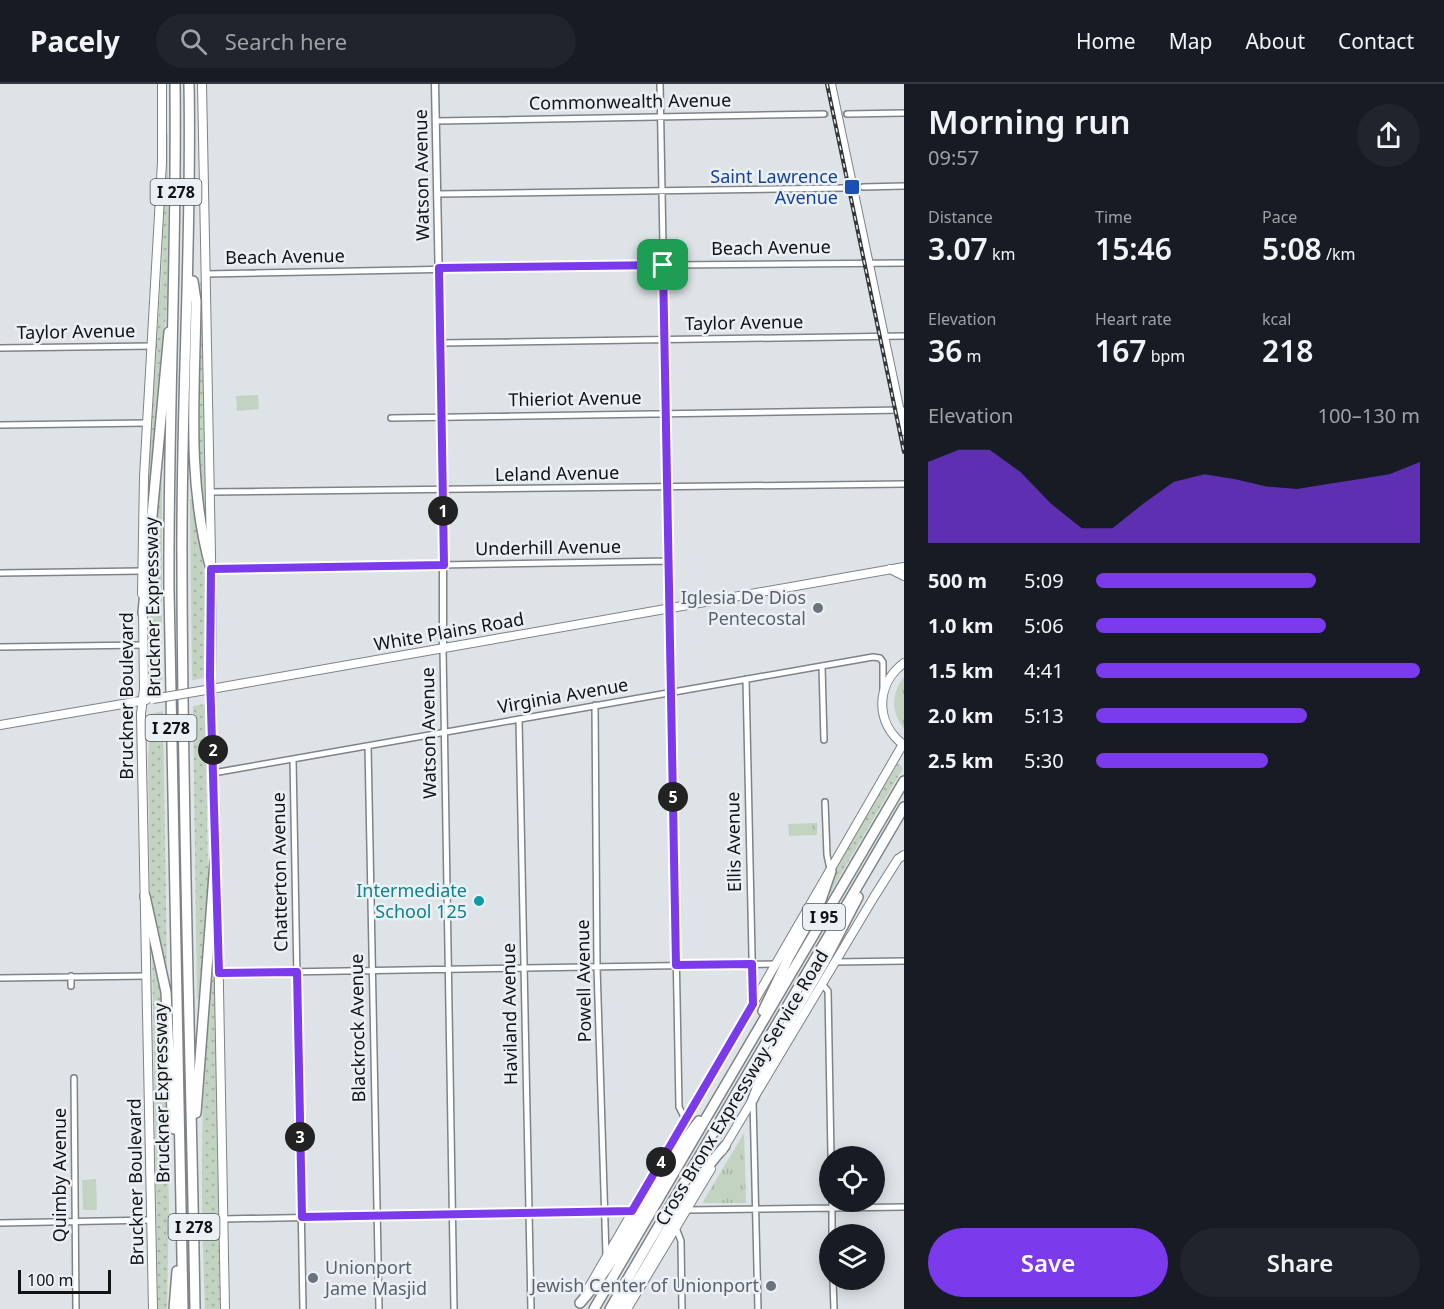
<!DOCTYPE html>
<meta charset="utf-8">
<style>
:root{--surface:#171b24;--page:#20242c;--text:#f1f3f6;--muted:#9ea1a6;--line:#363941;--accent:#7c3aed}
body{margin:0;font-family:"Noto Sans",sans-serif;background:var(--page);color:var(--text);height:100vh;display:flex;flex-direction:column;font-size:22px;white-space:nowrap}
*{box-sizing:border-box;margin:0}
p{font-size:20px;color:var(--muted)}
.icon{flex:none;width:33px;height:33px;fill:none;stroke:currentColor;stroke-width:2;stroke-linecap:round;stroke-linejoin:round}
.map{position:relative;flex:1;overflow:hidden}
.side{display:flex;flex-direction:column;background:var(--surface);width:540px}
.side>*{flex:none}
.fabs{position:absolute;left:819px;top:1062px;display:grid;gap:12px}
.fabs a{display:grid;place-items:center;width:66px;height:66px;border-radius:50%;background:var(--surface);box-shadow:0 3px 15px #0003;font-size:30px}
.scale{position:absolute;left:18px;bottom:15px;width:93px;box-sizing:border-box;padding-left:6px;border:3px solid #111314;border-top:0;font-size:16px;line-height:21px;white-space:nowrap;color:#111314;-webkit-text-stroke:4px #ebf0f4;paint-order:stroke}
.pin{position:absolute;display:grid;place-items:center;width:51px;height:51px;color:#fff;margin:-26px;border-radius:12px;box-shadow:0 3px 9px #0006}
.km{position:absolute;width:30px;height:30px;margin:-15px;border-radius:50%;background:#222;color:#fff;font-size:16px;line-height:30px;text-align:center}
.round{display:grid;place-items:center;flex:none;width:63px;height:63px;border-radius:32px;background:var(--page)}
.summary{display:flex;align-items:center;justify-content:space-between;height:102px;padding:0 24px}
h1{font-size:33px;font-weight:600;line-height:45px}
.metrics{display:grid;grid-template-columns:repeat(3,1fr);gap:9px;height:102px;padding:6px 24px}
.metrics div{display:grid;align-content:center}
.metrics b{font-size:30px;font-weight:600}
.metrics small{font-size:16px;font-weight:400}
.metrics p{font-size:16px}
.chart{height:168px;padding:12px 24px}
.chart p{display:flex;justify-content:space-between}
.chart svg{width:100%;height:108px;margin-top:6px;fill:var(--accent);opacity:.7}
.primary-button{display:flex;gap:12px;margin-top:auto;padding:12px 24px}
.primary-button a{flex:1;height:69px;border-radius:36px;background:var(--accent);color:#fff;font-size:24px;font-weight:600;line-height:69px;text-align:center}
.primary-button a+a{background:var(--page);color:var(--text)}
ul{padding:0 24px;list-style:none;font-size:20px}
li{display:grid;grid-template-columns:96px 72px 1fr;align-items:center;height:45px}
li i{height:15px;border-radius:8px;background:var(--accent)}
header{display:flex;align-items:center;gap:36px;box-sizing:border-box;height:84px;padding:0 30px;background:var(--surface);border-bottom:2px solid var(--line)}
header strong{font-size:28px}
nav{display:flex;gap:33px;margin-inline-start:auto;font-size:21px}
.search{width:420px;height:54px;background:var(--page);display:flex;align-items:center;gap:15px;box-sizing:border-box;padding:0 21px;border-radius:33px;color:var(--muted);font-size:22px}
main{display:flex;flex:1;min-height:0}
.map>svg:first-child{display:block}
</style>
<header>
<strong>Pacely</strong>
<div class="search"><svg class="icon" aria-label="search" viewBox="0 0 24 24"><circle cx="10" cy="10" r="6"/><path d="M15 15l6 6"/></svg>Search here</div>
<nav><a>Home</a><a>Map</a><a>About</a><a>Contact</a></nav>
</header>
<main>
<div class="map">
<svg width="904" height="1225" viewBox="0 0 904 1225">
<defs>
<pattern id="grass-dots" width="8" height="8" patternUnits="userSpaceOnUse" patternTransform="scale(1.5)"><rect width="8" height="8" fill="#c2d3c1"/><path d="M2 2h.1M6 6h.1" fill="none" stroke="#a6b4a5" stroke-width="1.8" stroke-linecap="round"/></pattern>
<pattern id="park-tufts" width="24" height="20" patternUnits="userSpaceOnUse" patternTransform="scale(1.5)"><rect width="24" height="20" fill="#c2d3c1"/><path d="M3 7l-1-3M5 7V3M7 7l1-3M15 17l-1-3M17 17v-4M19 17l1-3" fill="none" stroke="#a6b4a5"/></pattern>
</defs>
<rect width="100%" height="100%" fill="#dee3e7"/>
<!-- grass -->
<path fill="url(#grass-dots)" d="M 166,50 L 168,50 L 168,209 L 148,425 L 146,425 L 162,180 Z
M 200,197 L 202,198 L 207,427 L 203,427 L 196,386 Z
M 159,393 L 161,394 L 162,403 L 162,601 L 151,603 L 149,488 Z
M 190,415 L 193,415 L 205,493 L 208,524 L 205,594 L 192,596 Z
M 205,620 L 208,790 L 201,915 L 197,915 L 193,622 Z
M 163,627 L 167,886 L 165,886 L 150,808 L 148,675 L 151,630 Z
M 898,679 L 903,684 L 826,816 L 838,780 Z
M 152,866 L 155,871 L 162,912 L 166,1028 L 169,1119 L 167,1225 L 158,1225 Z
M 214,866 L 220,1225 L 205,1225 C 200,1105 200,985 214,866 Z"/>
<!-- park -->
<path fill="url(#park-tufts)" d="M 904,593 L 904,645 C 891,629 891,609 904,593 Z
M 817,739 L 817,751 L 789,752 L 788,740 Z
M 744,1049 L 746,1119 L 703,1119 L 704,1116 Z"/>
<!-- pitch -->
<path fill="#c2d3c1" d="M 258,311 L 259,325 L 237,327 L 236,312 Z
M 96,1095 L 97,1126 L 83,1126 L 82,1096 Z"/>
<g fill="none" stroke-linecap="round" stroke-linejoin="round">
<!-- minor-tunnel -->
<path stroke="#bfc4c7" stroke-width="5" stroke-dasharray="5 2.5" stroke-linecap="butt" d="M 824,30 L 847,30
M 843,104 L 863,103"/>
<defs>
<path id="minor" d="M 660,0 L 679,1023 L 686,1037
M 847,30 L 904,29
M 436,37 L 824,30
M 863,103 L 904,102
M 438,110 L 843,104
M 206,190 L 670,181 L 904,179
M 440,259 L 904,252
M 0,264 L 153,262
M 391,334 L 904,326
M 0,341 L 147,339
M 210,408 L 904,400
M 211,485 L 669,477
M 0,489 L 141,487
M 0,563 L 143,561
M 443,564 L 454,1225
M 822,582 L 824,656
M 746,595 L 753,917
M 595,621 L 597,883 L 606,1171
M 519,635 L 531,1225
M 368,662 L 379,1225
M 293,675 L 303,1225
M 213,689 L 873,573 L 880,574 L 883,578 L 883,605
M 825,718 L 827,771 L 830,785
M 835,878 L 904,877
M 219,889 L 776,880
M 71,892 L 71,902
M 0,894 L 147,892
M 822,900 L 828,907 L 831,1072
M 74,994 L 76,1225
M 753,1017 L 758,1225
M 832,1118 L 832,1150
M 687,1126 L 904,1123
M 223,1135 L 632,1127
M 0,1139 L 152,1136
M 676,1144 L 681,1157 L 682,1225
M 833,1196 L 834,1225"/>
<path id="tertiary" d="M 435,0 L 443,407 L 443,564"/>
<path id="secondary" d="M 202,0 L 212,524 L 211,592 L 215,783
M 831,0 L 904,347
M 890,485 L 904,492
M 142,510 L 144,393 L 162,78 L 162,0
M 143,525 L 144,605 L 141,630 L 153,1225
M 904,579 C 875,600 875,640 904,661
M 200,607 L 904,483
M 0,641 L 146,616
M 217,798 L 225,1225
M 722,1067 L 874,813 L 898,775 L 904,771
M 589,1203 L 903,660
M 627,1225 L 711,1085"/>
<path id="motorway" d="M 175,0 C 177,169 168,337 169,506 L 183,1225
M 189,0 C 192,158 181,316 182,474 C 182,724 191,975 195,1225
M 193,197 L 196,217 C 195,307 186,397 211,485
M 143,529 L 169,248
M 145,812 L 166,908 L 172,1028 L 174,1045
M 763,927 L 789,873 L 821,816 L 831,787
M 753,1015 L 768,975 L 825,877 L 858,813
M 196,1029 L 215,777
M 580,1219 C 628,1165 654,1094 699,1037
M 174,1225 L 177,1187
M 594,1225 L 904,697
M 610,1225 L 904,723
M 619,1225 C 656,1172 681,1111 725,1062"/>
</defs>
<!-- minor casing -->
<use href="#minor" stroke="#7e8387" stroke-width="8"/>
<!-- tertiary casing -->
<use href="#tertiary" stroke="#7e8387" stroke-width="9"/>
<!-- secondary casing -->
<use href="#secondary" stroke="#7e8387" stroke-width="10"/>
<!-- motorway casing -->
<use href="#motorway" stroke="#7e8387" stroke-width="12"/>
<!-- minor -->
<use href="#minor" stroke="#fff" stroke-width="5"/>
<!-- tertiary -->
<use href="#tertiary" stroke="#fff" stroke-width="6"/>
<!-- secondary -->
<use href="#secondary" stroke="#fff" stroke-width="8"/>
<!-- motorway -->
<use href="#motorway" stroke="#fff" stroke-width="9"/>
<defs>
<path id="rail" d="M 827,0 L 904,368"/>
</defs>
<!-- rail casing -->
<use href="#rail" stroke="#343738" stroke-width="4"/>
<!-- rail -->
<use href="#rail" stroke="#ebf0f4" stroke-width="1.5" stroke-dasharray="4.5" stroke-linecap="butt"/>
<defs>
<path id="secondary-bridge" d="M 153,615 L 200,607"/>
</defs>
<!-- secondary-bridge casing -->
<use href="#secondary-bridge" stroke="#7e8387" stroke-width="10" stroke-linecap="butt"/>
<!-- secondary-bridge -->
<use href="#secondary-bridge" stroke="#fff" stroke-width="8"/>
</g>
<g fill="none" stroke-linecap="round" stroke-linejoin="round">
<defs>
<path id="route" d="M 663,181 L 676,881 L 752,880 L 753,920 L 632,1127 L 302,1133 L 297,888 L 219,889 L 210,592 L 211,485 L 444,481 L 439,184 Z"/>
</defs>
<!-- route casing -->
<use href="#route" stroke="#fff" stroke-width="12"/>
<!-- route -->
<use href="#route" stroke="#7c3aed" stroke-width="8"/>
</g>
<!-- markers -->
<rect fill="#1a4fb4" stroke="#ebf0f4" stroke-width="2" x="844" y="95" width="16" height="16" rx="3"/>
<g fill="#6b7280" stroke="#ebf0f4" stroke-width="2">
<circle cx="818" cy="524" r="6"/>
<circle cx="313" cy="1194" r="6"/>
<circle cx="771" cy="1202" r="6"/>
</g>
<circle fill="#0f9aa8" stroke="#ebf0f4" stroke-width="2" cx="479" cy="817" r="6"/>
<g text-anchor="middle" stroke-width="5" stroke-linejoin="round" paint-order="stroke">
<!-- shield labels -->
<g fill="#ebf0f4" stroke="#525557" stroke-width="1.5">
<rect x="150.5" y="95" width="51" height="26" rx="4.5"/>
<rect x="145.5" y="631" width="51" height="26" rx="4.5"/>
<rect x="803" y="820" width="42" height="26" rx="4.5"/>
<rect x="168.5" y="1130" width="51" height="26" rx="4.5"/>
</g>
<g font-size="16" font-weight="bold" fill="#111314">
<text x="176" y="114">I 278</text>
<text x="171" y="650">I 278</text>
<text x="824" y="839">I 95</text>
<text x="194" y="1149">I 278</text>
</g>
<!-- street labels -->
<g font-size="18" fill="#111314" stroke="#ebf0f4">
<text transform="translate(630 18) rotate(-1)" y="6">Commonwealth Avenue</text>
<text transform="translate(422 91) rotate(-91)" y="6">Watson Avenue</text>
<text transform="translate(771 164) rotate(-1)" y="6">Beach Avenue</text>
<text transform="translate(285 173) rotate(-1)" y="6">Beach Avenue</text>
<text transform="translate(744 239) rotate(-1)" y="6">Taylor Avenue</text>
<text transform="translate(76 248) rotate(-1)" y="6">Taylor Avenue</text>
<text transform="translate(575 315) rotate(-1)" y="6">Thieriot Avenue</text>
<text transform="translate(557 390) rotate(-1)" y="6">Leland Avenue</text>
<text transform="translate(548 464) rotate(-1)" y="6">Underhill Avenue</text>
<text transform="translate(153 523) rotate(-91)" y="6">Bruckner Expressway</text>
<text transform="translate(449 548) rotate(-10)" y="6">White Plains Road</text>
<text transform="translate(127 612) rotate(-90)" y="6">Bruckner Boulevard</text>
<text transform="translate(563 612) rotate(-10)" y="6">Virginia Avenue</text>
<text transform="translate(429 649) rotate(-91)" y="6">Watson Avenue</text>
<text transform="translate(734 758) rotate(-91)" y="6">Ellis Avenue</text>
<text transform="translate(280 788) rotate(-91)" y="6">Chatterton Avenue</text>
<text transform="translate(584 897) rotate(-91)" y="6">Powell Avenue</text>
<text transform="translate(510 930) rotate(-91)" y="6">Haviland Avenue</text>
<text transform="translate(358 944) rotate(-91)" y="6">Blackrock Avenue</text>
<text transform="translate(742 1004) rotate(-59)" y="6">Cross Bronx Expressway Service Road</text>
<text transform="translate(162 1009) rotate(-91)" y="6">Bruckner Expressway</text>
<text transform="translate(60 1091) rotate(-90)" y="6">Quimby Avenue</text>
<text transform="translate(136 1098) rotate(-91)" y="6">Bruckner Boulevard</text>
</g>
<!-- transit labels -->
<g font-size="18" fill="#164399" stroke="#ebf0f4" text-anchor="end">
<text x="838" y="99">Saint Lawrence<tspan x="838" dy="21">Avenue</tspan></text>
</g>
<!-- worship labels -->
<g font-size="18" fill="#5b616d" stroke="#ebf0f4" text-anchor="end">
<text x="806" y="520">Iglesia De Dios<tspan x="806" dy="21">Pentecostal</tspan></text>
<text x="325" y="1190" text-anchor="start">Unionport<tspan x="325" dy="21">Jame Masjid</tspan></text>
<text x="759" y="1208">Jewish Center of Unionport</text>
</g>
<!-- culture labels -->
<g font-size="18" fill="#0d838f" stroke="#ebf0f4" text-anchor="end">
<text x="467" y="813">Intermediate<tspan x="467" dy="21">School 125</tspan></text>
</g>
</g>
</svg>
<div class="fabs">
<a><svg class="icon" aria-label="locate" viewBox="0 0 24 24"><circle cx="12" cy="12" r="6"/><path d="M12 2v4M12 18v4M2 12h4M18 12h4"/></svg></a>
<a><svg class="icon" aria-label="layers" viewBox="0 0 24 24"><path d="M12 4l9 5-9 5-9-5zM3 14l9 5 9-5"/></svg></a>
</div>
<div class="scale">100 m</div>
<div class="pin" style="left:663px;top:181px;background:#1e9e55"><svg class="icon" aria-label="arrive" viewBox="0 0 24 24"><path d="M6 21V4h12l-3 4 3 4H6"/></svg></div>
<b class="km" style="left:443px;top:427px">1</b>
<b class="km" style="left:213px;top:666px">2</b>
<b class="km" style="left:300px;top:1053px">3</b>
<b class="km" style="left:661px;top:1078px">4</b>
<b class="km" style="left:673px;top:713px">5</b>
</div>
<section class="side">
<div class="summary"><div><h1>Morning run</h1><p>09:57</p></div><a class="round"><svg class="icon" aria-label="share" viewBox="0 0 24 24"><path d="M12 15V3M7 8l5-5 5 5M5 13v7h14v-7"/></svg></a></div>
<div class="metrics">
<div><p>Distance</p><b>3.07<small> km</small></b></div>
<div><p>Time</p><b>15:46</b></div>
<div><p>Pace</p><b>5:08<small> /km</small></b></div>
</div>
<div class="metrics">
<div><p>Elevation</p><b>36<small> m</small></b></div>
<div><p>Heart rate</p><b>167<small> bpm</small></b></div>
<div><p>kcal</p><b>218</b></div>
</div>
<div class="chart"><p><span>Elevation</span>100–130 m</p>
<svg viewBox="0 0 160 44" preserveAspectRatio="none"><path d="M0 44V11L10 6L20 6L30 15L40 28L50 38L60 38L70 28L80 19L90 16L100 18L110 21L120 22L130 20L140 18L150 16L160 11V44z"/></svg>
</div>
<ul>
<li><b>500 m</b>5:09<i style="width:68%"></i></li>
<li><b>1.0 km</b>5:06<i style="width:71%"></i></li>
<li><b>1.5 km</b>4:41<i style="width:100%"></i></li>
<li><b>2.0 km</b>5:13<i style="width:65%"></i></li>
<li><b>2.5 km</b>5:30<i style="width:53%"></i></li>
</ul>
<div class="primary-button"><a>Save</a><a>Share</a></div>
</section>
</main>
